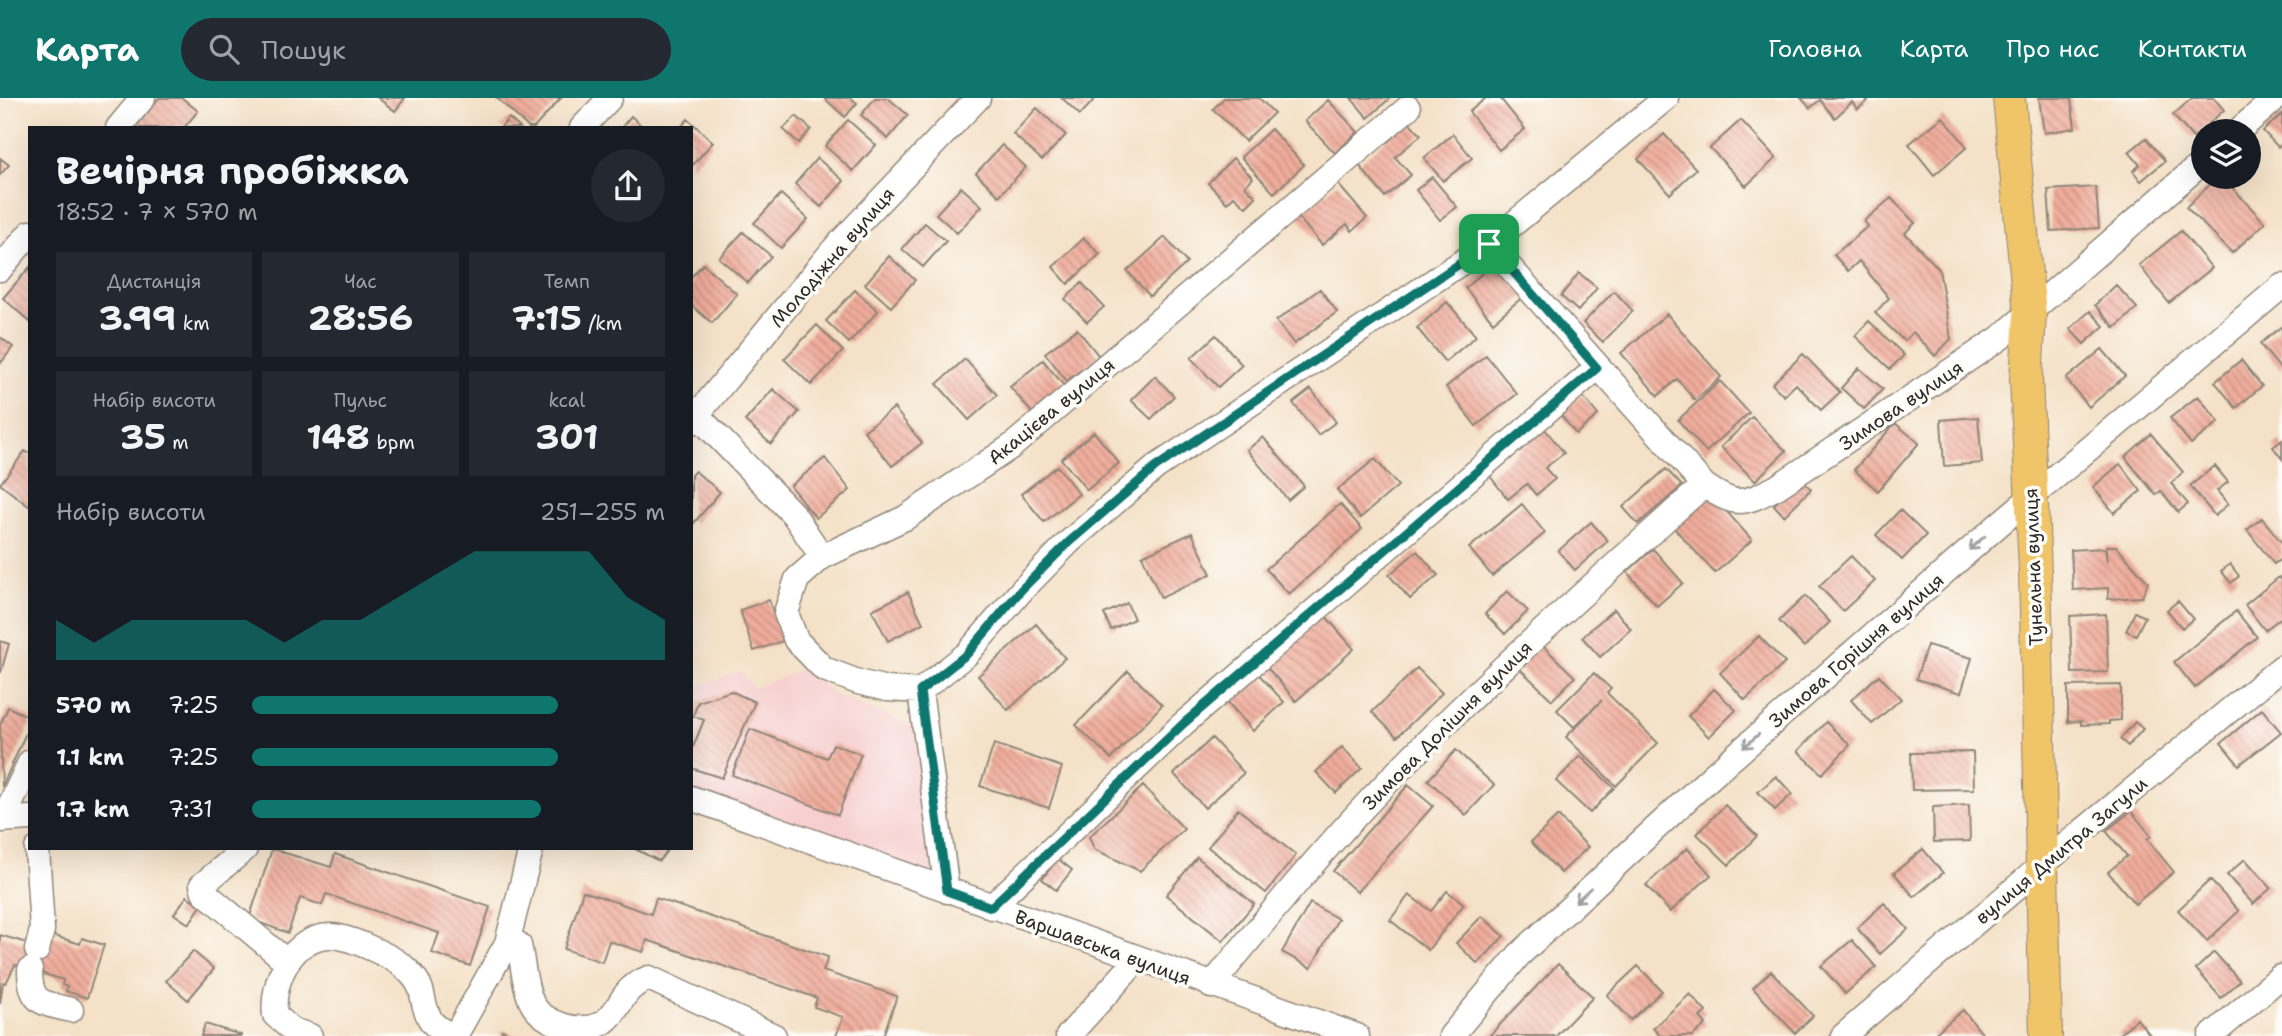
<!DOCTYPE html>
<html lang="uk">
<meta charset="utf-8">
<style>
:root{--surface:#171b24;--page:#242831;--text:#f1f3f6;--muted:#9ea1a6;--accent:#0f766e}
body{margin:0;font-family:"Shantell Sans",sans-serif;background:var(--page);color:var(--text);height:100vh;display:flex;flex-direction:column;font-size:26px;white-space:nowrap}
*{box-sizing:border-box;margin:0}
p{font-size:23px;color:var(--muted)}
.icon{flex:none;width:38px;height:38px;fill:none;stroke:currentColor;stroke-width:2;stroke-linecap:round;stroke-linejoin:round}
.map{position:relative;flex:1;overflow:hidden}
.details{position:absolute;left:28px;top:28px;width:665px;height:724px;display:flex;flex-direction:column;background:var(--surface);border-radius:0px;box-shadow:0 7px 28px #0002}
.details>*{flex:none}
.fabs{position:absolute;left:2191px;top:21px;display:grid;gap:14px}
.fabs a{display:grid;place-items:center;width:70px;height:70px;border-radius:50%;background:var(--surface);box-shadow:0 7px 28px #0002;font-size:35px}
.pin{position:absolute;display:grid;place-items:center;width:60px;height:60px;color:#fff;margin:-30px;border-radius:14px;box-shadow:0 4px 10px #0006}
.round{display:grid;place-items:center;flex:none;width:74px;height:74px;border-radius:37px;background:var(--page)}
.summary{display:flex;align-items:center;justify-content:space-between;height:119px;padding:0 28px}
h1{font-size:38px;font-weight:700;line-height:52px}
.metrics{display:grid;grid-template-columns:repeat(3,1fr);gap:10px;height:119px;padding:7px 28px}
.metrics div{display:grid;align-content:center;border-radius:0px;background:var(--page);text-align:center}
.metrics b{font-size:35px;font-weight:700}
.metrics small{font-size:19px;font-weight:400}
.metrics p{font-size:19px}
.chart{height:196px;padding:14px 28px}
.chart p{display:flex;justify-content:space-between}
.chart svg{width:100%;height:126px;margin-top:7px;fill:var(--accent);opacity:.7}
ul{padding:0 28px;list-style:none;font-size:23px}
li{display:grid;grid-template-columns:112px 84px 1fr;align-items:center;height:52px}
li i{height:18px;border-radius:9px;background:var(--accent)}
header{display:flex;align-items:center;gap:42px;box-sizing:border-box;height:98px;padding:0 35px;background:var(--accent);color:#fff}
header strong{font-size:33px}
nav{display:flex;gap:38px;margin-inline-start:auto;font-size:24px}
.search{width:490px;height:63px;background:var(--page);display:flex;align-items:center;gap:18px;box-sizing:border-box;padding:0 24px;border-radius:38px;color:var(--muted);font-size:26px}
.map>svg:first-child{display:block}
</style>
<header>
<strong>Карта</strong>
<div class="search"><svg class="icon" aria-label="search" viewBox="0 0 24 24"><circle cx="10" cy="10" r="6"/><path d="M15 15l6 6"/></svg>Пошук</div>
<nav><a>Головна</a><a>Карта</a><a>Про нас</a><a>Контакти</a></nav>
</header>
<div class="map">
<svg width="2282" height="938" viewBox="0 0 2282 938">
<defs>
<pattern id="building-back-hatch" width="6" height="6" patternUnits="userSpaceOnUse" patternTransform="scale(1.75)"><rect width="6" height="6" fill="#f1ad9c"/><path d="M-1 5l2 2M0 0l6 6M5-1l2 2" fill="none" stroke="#c38d7f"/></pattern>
</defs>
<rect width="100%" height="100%" fill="#fdfcf7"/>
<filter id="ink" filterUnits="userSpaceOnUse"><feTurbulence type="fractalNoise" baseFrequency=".0143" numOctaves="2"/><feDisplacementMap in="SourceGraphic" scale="14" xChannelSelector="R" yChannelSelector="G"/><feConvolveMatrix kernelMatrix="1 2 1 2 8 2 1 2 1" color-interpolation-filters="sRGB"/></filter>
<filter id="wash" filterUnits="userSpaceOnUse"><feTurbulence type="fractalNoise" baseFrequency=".00686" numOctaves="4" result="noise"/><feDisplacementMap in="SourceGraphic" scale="28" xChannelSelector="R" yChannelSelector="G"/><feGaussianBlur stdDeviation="1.57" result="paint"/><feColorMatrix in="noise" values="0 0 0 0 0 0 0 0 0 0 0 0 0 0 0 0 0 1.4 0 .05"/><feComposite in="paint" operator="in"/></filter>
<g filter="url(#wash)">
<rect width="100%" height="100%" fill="#f4e1c7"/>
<!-- built -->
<path fill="#f7cfd0" d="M 808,569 L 833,596 L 915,629 L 932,778 L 691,693 L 691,591 L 740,573 L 753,590 Z"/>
<g id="blocks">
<!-- building -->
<path fill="url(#building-back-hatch)" d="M 159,0 L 182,0 L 198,13 L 184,30 L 135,30 Z
M 378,0 L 405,0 L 395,13 Z
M 497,0 L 561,0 L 534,30 L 529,30 Z
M 824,0 L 851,0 L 857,5 L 845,19 Z
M 875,0 L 888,0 L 908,17 L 888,41 L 861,17 Z
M 1062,0 L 1096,0 L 1080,17 Z
M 1224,0 L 1259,0 L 1274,15 L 1245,43 L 1213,11 Z
M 1351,0 L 1390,0 L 1368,20 Z
M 1486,0 L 1500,0 L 1525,31 L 1499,52 L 1469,14 Z
M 1801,0 L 1871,0 L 1858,11 L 1852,4 L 1835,20 L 1820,2 L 1810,10 Z
M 2039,0 L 2071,0 L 2075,30 L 2044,35 Z
M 2192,0 L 2214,0 L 2224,12 L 2193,40 L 2173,17 Z
M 1328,2 L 1358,34 L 1335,55 L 1305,23 Z
M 1037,10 L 1066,37 L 1042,62 L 1013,36 Z
M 2282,16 L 2282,46 L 2278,49 L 2263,33 Z
M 631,18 L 644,30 L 621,30 Z
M 796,18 L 811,31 L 799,45 L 783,31 Z
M 1943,19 L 1967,49 L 1934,77 L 1909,46 Z
M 509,20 L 520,30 L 500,30 Z
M 688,21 L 713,44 L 691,69 L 691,30 L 680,30 Z
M 848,22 L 876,47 L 853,73 L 825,48 Z
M 1741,22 L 1776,60 L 1746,88 L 1710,50 Z
M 1408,23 L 1421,37 L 1395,59 L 1411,77 L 1385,99 L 1358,66 Z
M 1271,31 L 1304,67 L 1274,95 L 1241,59 Z
M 1453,36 L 1472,60 L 1443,83 L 1424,60 Z
M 1664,36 L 1696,71 L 1670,96 L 1638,61 Z
M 2146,40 L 2165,63 L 2141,83 L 2133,73 L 2140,67 L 2129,54 Z
M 1002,47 L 1026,69 L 999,98 L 976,75 Z
M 0,60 L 9,67 L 0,77 Z
M 817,60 L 844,83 L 821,109 L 795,86 Z
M 1233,60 L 1253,80 L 1245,88 L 1256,99 L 1246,109 L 1234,98 L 1227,105 L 1208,85 Z
M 1432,79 L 1457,109 L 1440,122 L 1416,92 Z
M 2216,81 L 2223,89 L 2228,85 L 2265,125 L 2232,155 L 2186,109 Z
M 1337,85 L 1367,120 L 1352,133 L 1347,126 L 1322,147 L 1298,119 Z
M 961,89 L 982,108 L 957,135 L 936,116 Z
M 2096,89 L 2099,130 L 2051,133 L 2048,92 Z
M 781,96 L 808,121 L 781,150 L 754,125 Z
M 1891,100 L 1915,125 L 1905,135 L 1939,171 L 1951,241 L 1935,258 L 1913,234 L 1904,243 L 1875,215 L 1889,200 L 1859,163 L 1848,173 L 1834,157 L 1868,128 L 1864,123 Z
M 925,125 L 946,143 L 923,169 L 902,151 Z
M 2181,133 L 2212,170 L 2169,205 L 2139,167 Z
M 743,134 L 771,158 L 748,185 L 719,160 Z
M 1165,139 L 1187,165 L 1150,198 L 1127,173 Z
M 1084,140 L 1100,156 L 1068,186 L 1053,169 Z
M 889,158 L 915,182 L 891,209 L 865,186 Z
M 1495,164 L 1524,198 L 1493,224 L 1465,190 Z
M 703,166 L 737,196 L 712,225 L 691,207 L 691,179 Z
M 30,169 L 30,224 L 3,200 Z
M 1579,175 L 1597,190 L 1578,213 L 1561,198 Z
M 1082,185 L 1104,209 L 1087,224 L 1065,201 Z
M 2116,187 L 2137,210 L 2115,230 L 2095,207 Z
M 1320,191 L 1337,214 L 1294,246 L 1276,223 Z
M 855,192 L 878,213 L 849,245 L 826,223 Z
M 1614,193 L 1633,213 L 1603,244 L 1583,225 Z
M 1447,204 L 1476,238 L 1445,264 L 1417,230 Z
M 2090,213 L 2104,228 L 2084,246 L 2070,231 Z
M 1667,216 L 1721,279 L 1695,302 L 1677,281 L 1658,298 L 1621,255 Z
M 1869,223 L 1904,257 L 1890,271 L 1855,238 Z
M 817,227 L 843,253 L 811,287 L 784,261 Z
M 2282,228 L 2282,273 L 2260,246 Z
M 1077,231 L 1099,258 L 1067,283 L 1045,255 Z
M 1216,237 L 1242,267 L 1218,289 L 1191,260 Z
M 0,239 L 13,249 L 0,266 Z
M 2102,251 L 2125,278 L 2089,309 L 2066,281 Z
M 1803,256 L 1840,294 L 1821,312 L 1796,286 L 1784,298 L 1772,286 Z
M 1486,257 L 1517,296 L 1476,328 L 1446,289 Z
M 965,261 L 997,297 L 969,322 L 937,286 Z
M 1043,262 L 1065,289 L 1033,316 L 1010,289 Z
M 2241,262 L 2262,288 L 2236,310 L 2215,284 Z
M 1859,270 L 1883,291 L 1864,311 L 1841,290 Z
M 1155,278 L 1174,298 L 1151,321 L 1131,302 Z
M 1720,283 L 1749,315 L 1706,354 L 1678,322 Z
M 773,291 L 799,314 L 771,346 L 745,323 Z
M 1311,291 L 1336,324 L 1318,337 L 1293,305 Z
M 1582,297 L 1598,317 L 1576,336 L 1560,316 Z
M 2198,298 L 2219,324 L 2191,346 L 2170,320 Z
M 894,310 L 922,345 L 892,368 L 864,333 Z
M 1752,319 L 1786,353 L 1755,383 L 1721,349 Z
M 1978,319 L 1982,365 L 1944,368 L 1941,322 Z
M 1895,325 L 1919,345 L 1878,393 L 1854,372 Z
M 1545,331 L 1564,355 L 1545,370 L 1555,381 L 1536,397 L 1527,386 L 1508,401 L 1489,377 Z
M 1094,334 L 1119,365 L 1087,392 L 1061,361 Z
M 2151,336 L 2183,374 L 2171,385 L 2188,406 L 2178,414 L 2161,393 L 2156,397 L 2125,359 Z
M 1263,339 L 1304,388 L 1288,402 L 1247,352 Z
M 2282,342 L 2282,361 L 2273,349 Z
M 25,353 L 30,356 L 30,409 L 0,386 Z
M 825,360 L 850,392 L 816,420 L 790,388 Z
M 1375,361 L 1398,388 L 1360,420 L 1337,392 Z
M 2120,366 L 2141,393 L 2114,415 L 2093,389 Z
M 1057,368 L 1079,396 L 1044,424 L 1021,396 Z
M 2215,368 L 2228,384 L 2217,393 L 2228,406 L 2215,418 L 2190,388 Z
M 1666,371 L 1682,388 L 1638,426 L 1623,409 Z
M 695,373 L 720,394 L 694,425 L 691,422 L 691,377 Z
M 1800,380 L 1811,391 L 1784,418 L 1774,407 Z
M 1711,396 L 1752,442 L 1715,475 L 1674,430 Z
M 1340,406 L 1362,431 L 1289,496 L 1266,471 Z
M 1522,406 L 1545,435 L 1492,478 L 1469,450 Z
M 1900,412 L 1926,437 L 1902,462 L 1876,437 Z
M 2262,420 L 2282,445 L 2282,460 L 2274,466 L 2247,432 Z
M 1591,424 L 1608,443 L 1575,472 L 1558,453 Z
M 1192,435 L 1211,476 L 1161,500 L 1142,458 Z
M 2106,448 L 2116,448 L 2148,484 L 2142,499 L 2108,501 L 2108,490 L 2073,492 L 2071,452 L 2105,450 L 2107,464 Z
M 1653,451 L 1683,485 L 1657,508 L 1627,474 Z
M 1417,453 L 1438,477 L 1410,501 L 1389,477 Z
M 1851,458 L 1875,483 L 1843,513 L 1819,488 Z
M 2230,466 L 2239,478 L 2231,485 L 2221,473 Z
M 2279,479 L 2282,482 L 2282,519 L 2265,532 L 2245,507 Z
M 1507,493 L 1528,513 L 1505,536 L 1485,516 Z
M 908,494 L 923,525 L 888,543 L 872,512 Z
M 1805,498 L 1830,524 L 1804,549 L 1779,523 Z
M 769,502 L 783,543 L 754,553 L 740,512 Z
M 2178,503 L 2193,521 L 2182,530 L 2167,512 Z
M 1127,505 L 1134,521 L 1111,532 L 1104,516 Z
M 1614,511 L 1631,531 L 1600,559 L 1582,539 Z
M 2236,513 L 2257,539 L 2195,590 L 2174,564 Z
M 2135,514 L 2145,519 L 2136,537 L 2126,533 Z
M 1324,516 L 1354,551 L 1296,603 L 1266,568 Z
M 2106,516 L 2108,574 L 2072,575 L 2070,518 Z
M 1036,526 L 1065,560 L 1008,612 L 978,578 Z
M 1759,538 L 1785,565 L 1745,602 L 1720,575 Z
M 0,543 L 9,546 L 1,574 L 0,574 Z
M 1541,546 L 1575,579 L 1552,602 L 1518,569 Z
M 1927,547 L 1972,560 L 1961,595 L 1916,581 Z
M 1417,570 L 1442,595 L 1397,639 L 1372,614 Z
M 1254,571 L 1284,604 L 1253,633 L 1223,599 Z
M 1128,573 L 1162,607 L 1111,661 L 1076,627 Z
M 1594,575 L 1611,591 L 1607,595 L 1658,645 L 1616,688 L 1566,639 L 1602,602 L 1574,629 L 1557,612 Z
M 1879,577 L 1901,601 L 1872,626 L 1851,602 Z
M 2121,587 L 2121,622 L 2109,623 L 2109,626 L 2081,627 L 2081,623 L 2068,624 L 2068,588 Z
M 1714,591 L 1736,612 L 1709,639 L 1688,618 Z
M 731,593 L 755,604 L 722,680 L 691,670 L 691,654 L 704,622 L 693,618 L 698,604 Z
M 8,609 L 30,619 L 30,626 L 2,689 L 0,627 Z
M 2262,611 L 2281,634 L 2239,667 L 2221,645 Z
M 1826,624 L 1850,647 L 1822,676 L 1798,653 Z
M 2135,624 L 2143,631 L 2128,648 L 2120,641 Z
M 750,631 L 827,660 L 833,646 L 861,656 L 838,717 L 732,677 Z
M 1212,640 L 1244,675 L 1205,710 L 1174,676 Z
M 994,646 L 1062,669 L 1049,710 L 980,688 Z
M 1342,649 L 1362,670 L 1336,695 L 1316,674 Z
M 1456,652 L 1494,687 L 1466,717 L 1428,682 Z
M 1973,654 L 1974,691 L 1912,692 L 1911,655 Z
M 1580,658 L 1614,690 L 1590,715 L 1556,683 Z
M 1776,678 L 1792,696 L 1775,712 L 1758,694 Z
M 1408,687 L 1433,708 L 1357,794 L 1333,773 Z
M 1143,688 L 1184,731 L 1140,773 L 1094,751 L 1089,739 Z
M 1725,707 L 1757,738 L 1729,767 L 1697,736 Z
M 1969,707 L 1970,743 L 1934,744 L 1933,709 Z
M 1238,711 L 1296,757 L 1266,795 L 1208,749 Z
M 2131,713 L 2151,738 L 2147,741 L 2174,774 L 2135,806 L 2108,774 L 2127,758 L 2106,733 Z
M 1558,718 L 1588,749 L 1561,775 L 1531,744 Z
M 1687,750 L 1711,777 L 1670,814 L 1646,787 Z
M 272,751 L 331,769 L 335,756 L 490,809 L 470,868 L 432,855 L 439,835 L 326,796 L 322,807 L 300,800 L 288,835 L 249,821 Z
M 635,751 L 668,751 L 659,763 Z
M 1923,751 L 1943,775 L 1914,799 L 1894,775 Z
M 1197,759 L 1254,806 L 1223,843 L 1166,797 Z
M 1058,761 L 1072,772 L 1056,792 L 1042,781 Z
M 2245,761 L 2271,790 L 2253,806 L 2227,777 Z
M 2210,782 L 2239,813 L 2207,843 L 2178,812 Z
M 583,793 L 651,816 L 656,800 L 828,859 L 823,873 L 897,898 L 883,938 L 836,938 L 843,919 L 814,909 L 817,900 L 647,842 L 643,854 L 609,843 L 602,864 L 564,851 Z
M 1447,793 L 1464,806 L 1428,852 L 1390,822 L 1409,797 L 1431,813 Z
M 187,798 L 201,808 L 189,826 L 174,816 Z
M 1310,805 L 1338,821 L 1311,870 L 1282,854 Z
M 1884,805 L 1908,831 L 1880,856 L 1857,830 Z
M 1482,818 L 1504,838 L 1478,866 L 1456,845 Z
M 48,836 L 80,846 L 82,840 L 104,847 L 87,900 L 66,893 L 67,889 L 62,887 L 63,882 L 15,867 L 6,885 L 3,884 L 0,906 L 0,837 L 30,846 Z
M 1852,842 L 1876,869 L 1845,896 L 1821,868 Z
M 193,853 L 214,871 L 188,902 L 166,883 Z
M 2214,854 L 2240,883 L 2221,900 L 2196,871 Z
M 1558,866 L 1593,899 L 1556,938 L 1489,938 Z
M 1638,868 L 1662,893 L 1631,922 L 1607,897 Z
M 1771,873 L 1813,918 L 1795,935 L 1753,890 Z
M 1690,896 L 1706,914 L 1700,919 L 1706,926 L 1693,938 L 1660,938 L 1653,930 Z
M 1963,912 L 1984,938 L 1932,938 Z
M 2137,921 L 2151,938 L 2117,938 Z
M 205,926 L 241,937 L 241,938 L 201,938 Z
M 502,932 L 518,938 L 500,938 Z"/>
</g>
</g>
<g filter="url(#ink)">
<use href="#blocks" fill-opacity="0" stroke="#908679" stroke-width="2"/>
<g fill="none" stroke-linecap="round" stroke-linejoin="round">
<defs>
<path id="minor" d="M 118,30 L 143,0
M 582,30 L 610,0
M 2238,33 L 2276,0
M 1489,146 L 1704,387 C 1737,410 1743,406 1777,389 L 2000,240 L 2203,64
M 0,171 L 30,135
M 697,317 L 794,417 L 822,459
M 691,324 L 834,151 L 978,0
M 920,593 L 887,591 L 858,584 L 824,571 L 796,542 L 786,515 L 797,481 L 822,459 L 905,420 L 1012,348 L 1408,10
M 691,700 L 1357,938
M 0,722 L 30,720
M 3,722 L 30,664
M 245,751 L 202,787 L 204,794 L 286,863
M 947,793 L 920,593 L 967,556 L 1022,492 L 1069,444 L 1156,369 L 1489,146 L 1666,0
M 991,809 L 1183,626 L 1597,270
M 509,839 L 519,847 C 523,864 524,889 532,905 C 543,927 584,938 604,924 C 624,909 619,891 649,880 L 774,938
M 37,852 L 42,832 L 37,751
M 30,872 C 30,906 42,905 71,912
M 1211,888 C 1265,822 1319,756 1377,695 C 1480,586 1593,487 1704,387
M 310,938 L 292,932 L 275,917 C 271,884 292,838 331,838 C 348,838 392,858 405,870 C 429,891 418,900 430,921 C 434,929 444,933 451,938
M 455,938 L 507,845 L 531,751
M 1068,938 L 1137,862
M 1451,938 L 1519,857 L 1712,678 L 2004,422 L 2282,188
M 1843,938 L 2067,746 L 2282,569
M 2211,938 L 2280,879"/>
<path id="major" d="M 2009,0 L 2030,217 L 2026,281 L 2035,473 L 2046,938"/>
</defs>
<!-- minor casing -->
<use href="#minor" stroke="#908679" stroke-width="27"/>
<!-- major casing -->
<use href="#major" stroke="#908679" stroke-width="34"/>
<!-- minor -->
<use href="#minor" stroke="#fff" stroke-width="24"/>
<!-- major -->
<use href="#major" stroke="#f0c469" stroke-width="32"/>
</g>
<!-- one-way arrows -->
<defs><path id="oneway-shaft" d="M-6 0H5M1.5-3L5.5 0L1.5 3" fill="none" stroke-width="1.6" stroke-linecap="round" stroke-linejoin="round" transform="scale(1.75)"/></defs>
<g stroke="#a0a0a0">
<use href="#oneway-shaft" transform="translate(1977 445) rotate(139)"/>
<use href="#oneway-shaft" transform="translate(1751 643) rotate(139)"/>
<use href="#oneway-shaft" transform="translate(1583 797) rotate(137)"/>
</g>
</g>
<g fill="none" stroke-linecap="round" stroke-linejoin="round" filter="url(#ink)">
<defs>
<path id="route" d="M 1489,146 L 1597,270 L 1183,626 L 991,809 L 947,793 L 920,593 L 967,556 L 1021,492 L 1069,444 L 1156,369 Z"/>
</defs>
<!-- route casing -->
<use href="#route" stroke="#fff" stroke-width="14"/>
<!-- route -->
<use href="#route" stroke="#0f766e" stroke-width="9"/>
</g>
<g text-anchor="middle" stroke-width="7" stroke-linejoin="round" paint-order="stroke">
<!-- street labels -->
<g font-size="19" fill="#2b2b2b" stroke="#fdfcf7">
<text transform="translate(832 159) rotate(-49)" y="7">Молодіжна вулиця</text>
<text transform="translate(1901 307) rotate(-34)" y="7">Зимова вулиця</text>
<text transform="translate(1051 313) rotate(-39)" y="7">Акацієва вулиця</text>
<text transform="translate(2033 469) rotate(-92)" y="7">Тунельна вулиця</text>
<text transform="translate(1856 552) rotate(-41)" y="7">Зимова Горішня вулиця</text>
<text transform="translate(1447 627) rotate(-45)" y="7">Зимова Долішня вулиця</text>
<text transform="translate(2061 752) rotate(-40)" y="7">вулиця Дмитра Загули</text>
<text transform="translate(1103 849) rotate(20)" y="7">Варшавська вулиця</text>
</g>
</g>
</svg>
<div class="fabs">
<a><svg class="icon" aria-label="layers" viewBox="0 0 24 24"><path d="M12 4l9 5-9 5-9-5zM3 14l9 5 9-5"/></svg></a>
</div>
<div class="pin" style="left:1489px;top:146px;background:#1e9e55"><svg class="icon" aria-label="arrive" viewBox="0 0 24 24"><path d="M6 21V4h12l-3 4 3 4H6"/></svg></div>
<section class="details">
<div class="summary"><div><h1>Вечірня пробіжка</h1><p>18:52 · 7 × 570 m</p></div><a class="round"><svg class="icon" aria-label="share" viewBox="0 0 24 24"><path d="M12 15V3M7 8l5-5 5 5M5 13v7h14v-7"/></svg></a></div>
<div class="metrics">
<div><p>Дистанція</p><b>3.99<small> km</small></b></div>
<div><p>Час</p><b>28:56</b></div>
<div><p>Темп</p><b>7:15<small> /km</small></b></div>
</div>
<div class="metrics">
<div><p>Набір висоти</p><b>35<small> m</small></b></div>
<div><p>Пульс</p><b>148<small> bpm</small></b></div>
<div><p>kcal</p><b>301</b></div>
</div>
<div class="chart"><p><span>Набір висоти</span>251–255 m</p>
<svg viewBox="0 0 160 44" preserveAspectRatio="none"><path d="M0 44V30L10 38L20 30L30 30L40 30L50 30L60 38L70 30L80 30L90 22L100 14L110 6L120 6L130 6L140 6L150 22L160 30V44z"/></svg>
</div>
<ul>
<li><b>570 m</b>7:25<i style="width:74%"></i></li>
<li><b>1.1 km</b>7:25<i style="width:74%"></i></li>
<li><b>1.7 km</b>7:31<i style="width:70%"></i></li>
</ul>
</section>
</div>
